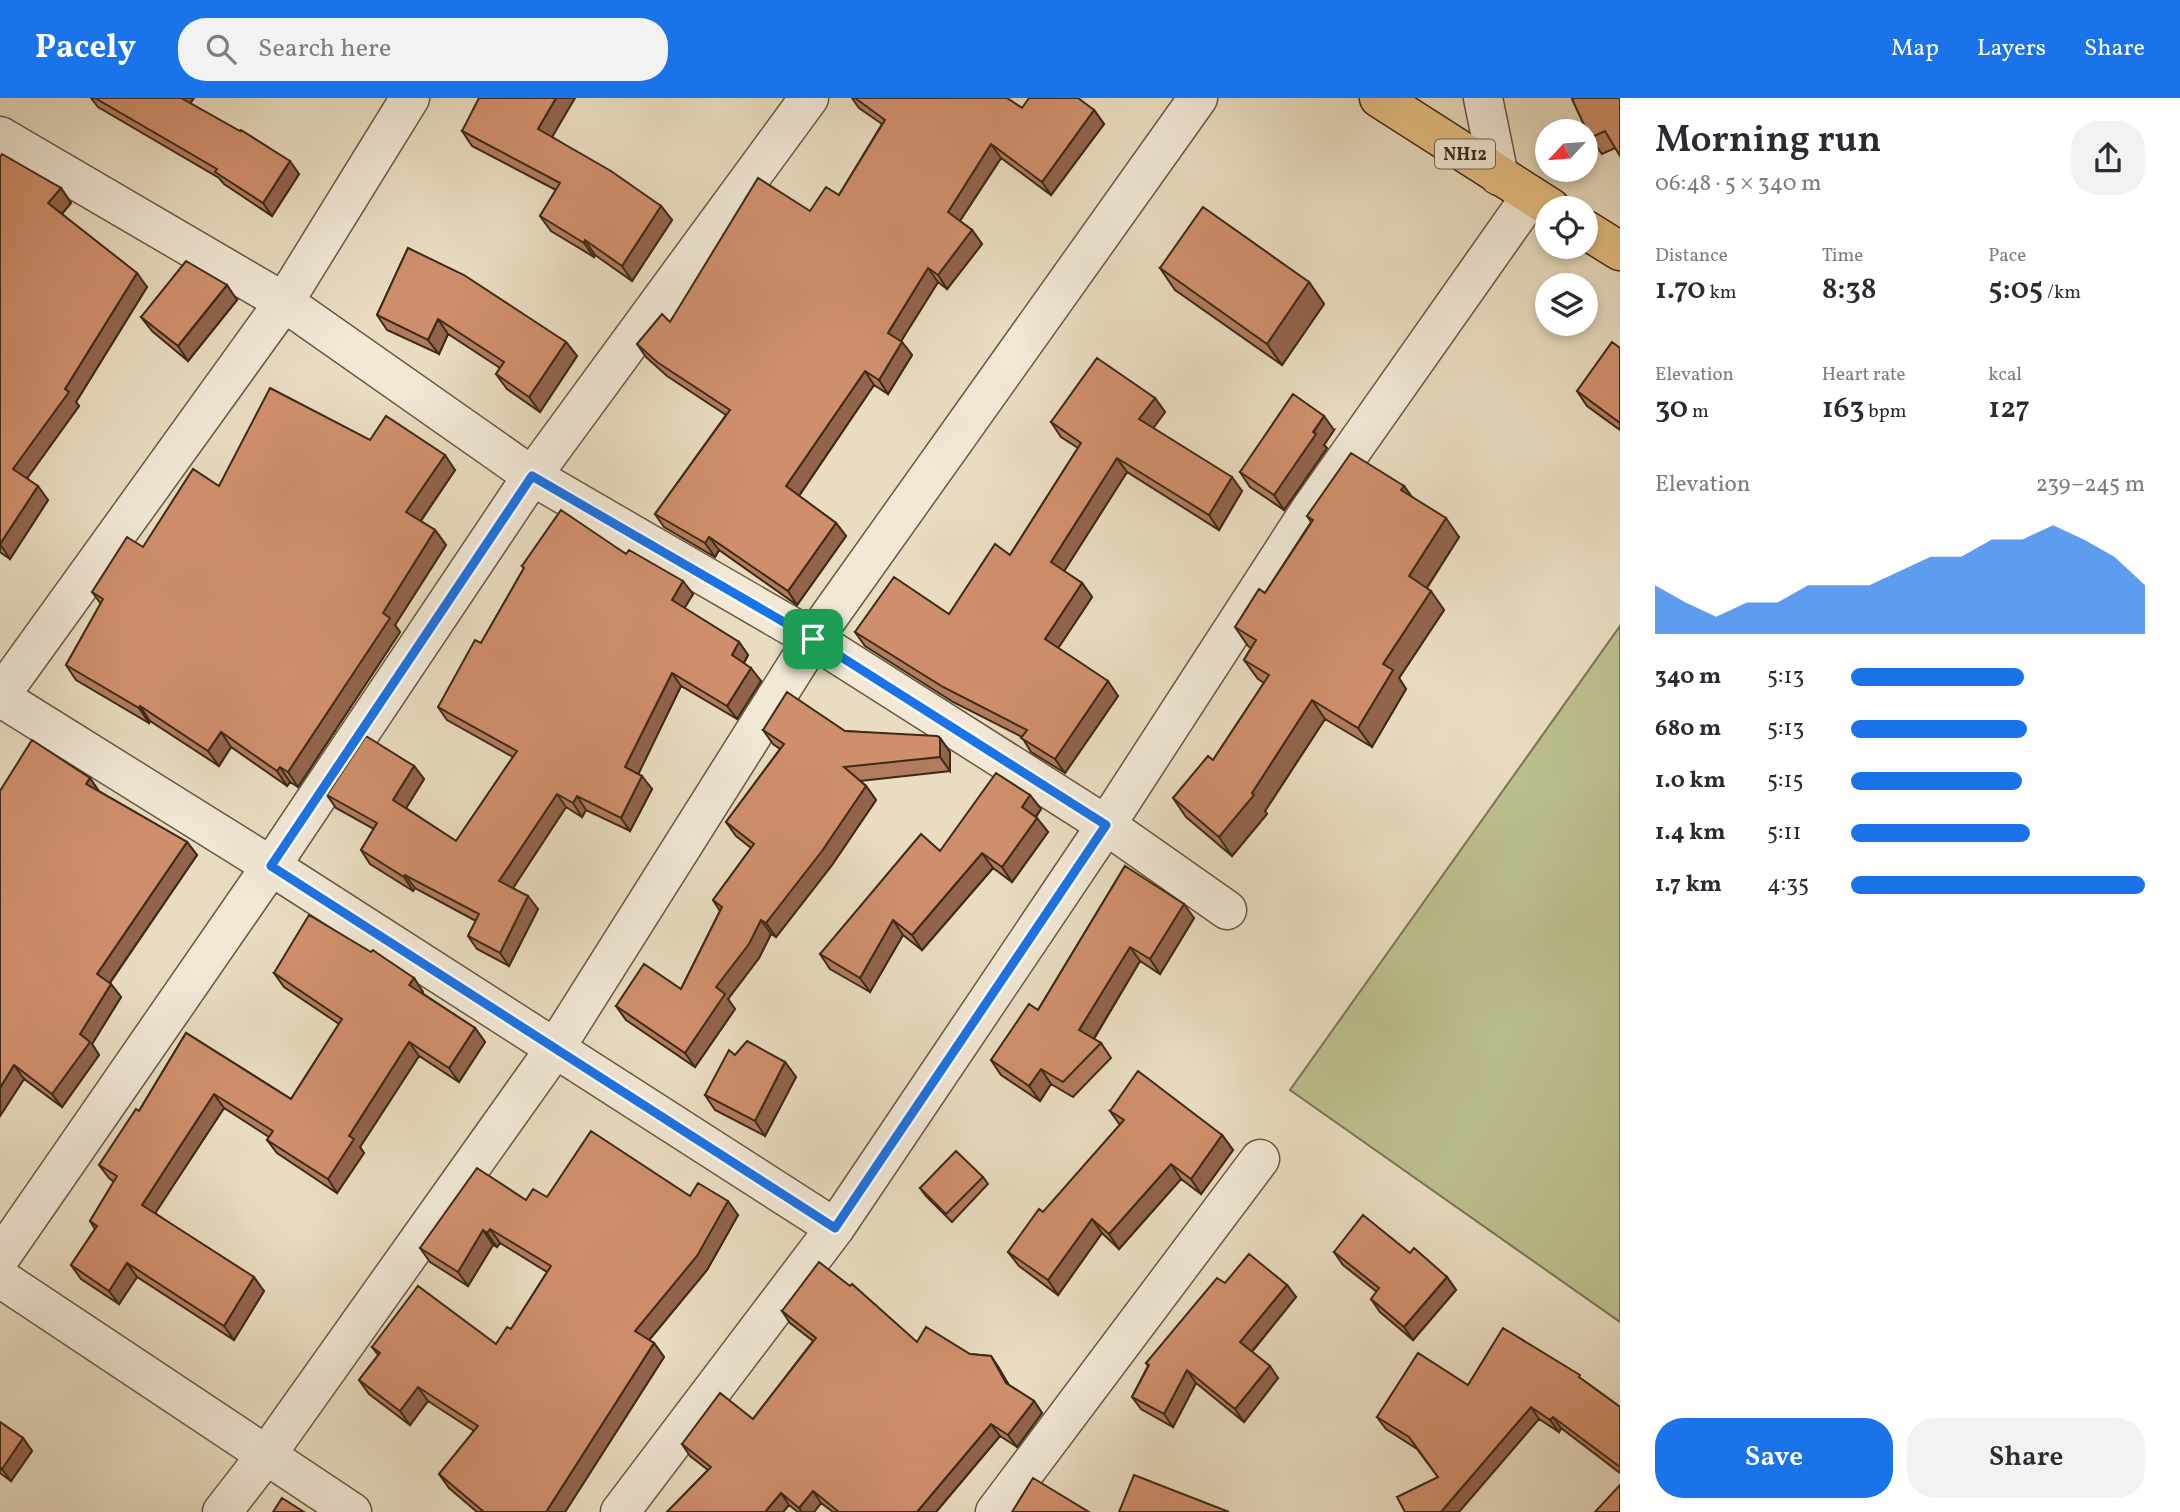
<!DOCTYPE html>
<meta charset="utf-8">
<style>
:root{--surface:#fff;--page:#f2f2f3;--text:#2b2b33;--muted:#7c7c81;--accent:#1a73e8}
body{margin:0;font-family:Vollkorn,serif;background:var(--page);color:var(--text);height:100vh;display:flex;flex-direction:column;font-size:26px;white-space:nowrap}
*{box-sizing:border-box;margin:0}
p{font-size:23px;color:var(--muted)}
.icon{flex:none;width:38px;height:38px;fill:none;stroke:currentColor;stroke-width:2;stroke-linecap:round;stroke-linejoin:round}
.map{position:relative;flex:1;overflow:hidden}
.drawer{display:flex;flex-direction:column;background:var(--surface);width:560px}
.drawer>*{flex:none}
.needle{width:46px;rotate:244deg}
.controls{position:absolute;left:1535px;top:21px;display:grid;gap:14px}
.controls a{display:grid;place-items:center;width:63px;height:63px;border-radius:50%;background:var(--surface);box-shadow:0 4px 10px #0003;font-size:35px}
.pin{position:absolute;display:grid;place-items:center;width:60px;height:60px;color:#fff;margin:-30px;border-radius:14px;box-shadow:0 4px 10px #0006}
.round{display:grid;place-items:center;flex:none;width:74px;height:74px;border-radius:28px;background:var(--page)}
.overview{display:flex;align-items:center;justify-content:space-between;height:119px;padding:0 35px}
h1{font-size:38px;font-weight:600;line-height:52px}
.metrics{display:grid;grid-template-columns:repeat(3,1fr);gap:10px;height:119px;padding:7px 35px}
.metrics div{display:grid;align-content:center}
.metrics b{font-size:30px;font-weight:600}
.metrics small{font-size:19px;font-weight:400}
.metrics p{font-size:19px}
.chart{height:196px;padding:14px 35px}
.chart p{display:flex;justify-content:space-between}
.chart svg{width:100%;height:126px;margin-top:7px;fill:var(--accent);opacity:.7}
.action{display:flex;gap:14px;margin-top:auto;padding:14px 35px}
.action a{flex:1;height:80px;border-radius:28px;background:var(--accent);color:#fff;font-size:28px;font-weight:600;line-height:80px;text-align:center}
.action a+a{background:var(--page);color:var(--text)}
ul{padding:0 35px;list-style:none;font-size:23px}
li{display:grid;grid-template-columns:112px 84px 1fr;align-items:center;height:52px}
li i{height:18px;border-radius:9px;background:var(--accent)}
header{display:flex;align-items:center;gap:42px;box-sizing:border-box;height:98px;padding:0 35px;background:var(--accent);color:#fff}
header strong{font-size:33px}
nav{display:flex;gap:38px;margin-inline-start:auto;font-size:24px}
.search{width:490px;height:63px;background:var(--page);display:flex;align-items:center;gap:18px;box-sizing:border-box;padding:0 24px;border-radius:28px;color:var(--muted);font-size:26px}
main{display:flex;flex:1;min-height:0}
.map>svg:first-child{display:block}
</style>
<header>
<strong>Pacely</strong>
<div class="search"><svg class="icon" aria-label="search" viewBox="0 0 24 24"><circle cx="10" cy="10" r="6"/><path d="M15 15l6 6"/></svg>Search here</div>
<nav><a>Map</a><a>Layers</a><a>Share</a></nav>
</header>
<main>
<div class="map">
<svg width="1620" height="1414" viewBox="0 0 1620 1414">
<rect width="100%" height="100%" fill="#e9dcc0"/>
<filter id="stains"><feTurbulence type="fractalNoise" baseFrequency=".00286" numOctaves="4"/><feColorMatrix values="0 0 0 0 .2 0 0 0 0 .09 0 0 0 0 .02 0 0 0 .5 -.17"/></filter>
<radialGradient id="worn" r=".72"><stop offset=".6" stop-color="#630" stop-opacity="0"/><stop offset="1" stop-color="#630" stop-opacity=".3"/></radialGradient>
<!-- green -->
<path fill="#bcbf8e" stroke="#7c7552" stroke-width="2" d="M 1620,528 L 1620,1224 L 1290,992 Z"/>
<g fill="none" stroke-linecap="round" stroke-linejoin="round">
<defs>
<path id="minor" d="M 1483,0 L 1499,78
M 0,38 L 284,204 L 532,378 L 813,541 L 1106,727 L 1227,812
M 0,598 L 284,204 L 410,0
M 0,599 L 271,768 L 835,1130
M 0,1160 L 271,768 L 532,378 L 809,0
M 0,1180 L 352,1414
M 222,1414 L 267,1356 L 554,952 L 813,541 L 1198,0
M 620,1414 L 835,1130 L 1106,727 L 1310,412 L 1531,98
M 995,1414 L 1260,1061"/>
<path id="trunk" d="M 1379,0 L 1551,110
M 1586,132 L 1620,153"/>
</defs>
<!-- minor casing -->
<use href="#minor" stroke="#685741" stroke-width="41"/>
<!-- trunk casing -->
<use href="#trunk" stroke="#3d2b17" stroke-width="41"/>
<!-- minor -->
<use href="#minor" stroke="#f1e8d6" stroke-width="38"/>
<!-- trunk -->
<use href="#trunk" stroke="#e4be80" stroke-width="38"/>
</g>
<!-- wall -->
<path fill="#b37b5d" stroke="#3d2b17" stroke-width="2" d="M 91,0 L 194,0 L 190,5 L 299,76 L 272,118 L 224,86 L 219,80 L 98,9 Z
M 852,0 L 1007,0 L 1022,10 L 1094,12 L 1104,26 L 1051,97 L 1001,60 L 960,123 L 972,132 L 982,146 L 947,191 L 938,184 L 901,243 L 912,257 L 888,296 L 874,287 L 799,398 L 836,425 L 846,438 L 797,507 L 719,452 L 715,459 L 664,429 L 655,416 L 726,317 L 667,278 L 646,259 L 637,246 L 670,224 L 810,113 L 839,97 L 882,26 L 859,10 Z
M 1620,0 L 1615,50 L 1602,56 L 1590,40 Z
M 462,33 L 552,39 L 661,108 L 672,122 L 632,183 L 595,157 L 594,159 L 551,133 L 540,118 L 556,92 L 472,48 Z
M 0,59 L 61,90 L 71,105 L 62,116 L 147,189 L 76,304 L 79,308 L 27,380 L 48,402 L 10,461 L 0,454 Z
M 408,150 L 566,244 L 577,258 L 540,314 L 507,291 L 496,276 L 500,270 L 448,236 L 439,256 L 387,232 L 377,217 Z
M 1160,170 L 1309,184 L 1324,206 L 1282,267 L 1175,192 Z
M 237,202 L 188,263 L 152,233 L 141,219 Z
M 1620,250 L 1620,332 L 1587,308 L 1577,293 Z
M 1155,300 L 1165,314 L 1153,330 L 1242,393 L 1219,432 L 1127,374 L 1064,473 L 1082,485 L 1092,499 L 1058,550 L 1118,598 L 1065,675 L 1031,654 L 1022,639 L 953,604 L 865,548 L 855,534 L 949,516 L 1010,457 L 1078,350 L 1061,339 L 1051,324 Z
M 1334,332 L 1324,347 L 1327,350 L 1284,412 L 1250,389 L 1240,374 Z
M 370,342 L 455,372 L 421,423 L 435,432 L 446,447 L 395,527 L 400,534 L 298,689 L 290,684 L 287,688 L 231,649 L 219,668 L 150,623 L 149,625 L 76,582 L 66,567 L 101,506 L 92,494 L 143,449 Z
M 1404,388 L 1412,399 L 1459,439 L 1427,490 L 1444,512 L 1399,580 L 1406,591 L 1372,649 L 1325,621 L 1265,713 L 1267,716 L 1232,758 L 1186,719 L 1173,700 L 1213,662 L 1264,585 L 1258,581 L 1244,562 L 1251,550 L 1248,548 L 1235,529 L 1265,495 L 1311,424 L 1307,418 Z
M 626,456 L 693,496 L 684,510 L 739,544 L 748,557 L 744,565 L 761,583 L 737,621 L 681,588 L 638,676 L 652,691 L 630,733 L 586,712 L 582,719 L 566,709 L 513,790 L 538,811 L 509,868 L 477,851 L 468,838 L 476,823 L 415,790 L 413,793 L 370,766 L 361,752 L 374,731 L 336,710 L 327,697 L 414,668 L 424,681 L 406,710 L 456,743 L 513,659 L 447,622 L 438,609 L 481,545 L 524,470 L 522,468 Z
M 763,632 L 845,633 L 940,640 L 950,654 L 950,673 L 860,683 L 866,688 L 876,702 L 832,767 L 776,839 L 771,836 L 759,860 L 728,901 L 735,911 L 695,969 L 626,922 L 616,908 L 681,891 L 720,813 L 713,802 L 751,750 L 736,738 L 726,724 L 780,651 L 773,646 Z
M 90,680 L 99,693 L 187,744 L 197,757 L 110,885 L 121,899 L 92,946 L 99,957 L 62,1009 L 24,981 L 0,1018 L 0,693 Z
M 1030,697 L 1041,711 L 1036,719 L 1048,734 L 1012,784 L 993,770 L 922,852 L 903,837 L 870,894 L 830,871 L 820,856 L 940,753 Z
M 1125,768 L 1194,820 L 1160,876 L 1140,863 L 1094,941 L 1101,945 L 1111,960 L 1073,999 L 1051,986 L 1040,1003 L 1001,977 L 991,962 L 1038,912 Z
M 274,875 L 414,880 L 423,894 L 422,895 L 475,930 L 485,944 L 459,984 L 419,958 L 360,1049 L 364,1055 L 337,1095 L 277,1055 L 267,1042 L 269,1039 L 224,1010 L 155,1115 L 264,1193 L 234,1242 L 137,1179 L 119,1206 L 81,1181 L 71,1167 L 95,1131 L 90,1123 L 114,1084 L 109,1080 L 99,1067 L 139,1013 L 186,935 L 291,1001 L 339,926 L 284,889 Z
M 785,964 L 796,979 L 765,1038 L 715,1012 L 705,997 Z
M 1110,1013 L 1222,1037 L 1233,1052 L 1201,1096 L 1181,1081 L 1119,1151 L 1102,1135 L 1058,1197 L 1019,1168 L 1008,1154 L 1120,1027 Z
M 983,1079 L 988,1086 L 952,1124 L 926,1098 L 920,1090 Z
M 690,1098 L 738,1117 L 707,1172 L 649,1242 L 654,1245 L 664,1259 L 565,1414 L 477,1414 L 449,1390 L 439,1376 L 474,1333 L 428,1303 L 410,1327 L 369,1296 L 359,1282 L 378,1257 L 372,1249 L 496,1246 L 511,1231 L 547,1174 L 500,1145 L 497,1149 L 493,1147 L 468,1188 L 430,1164 L 420,1150 L 526,1102 L 547,1099 Z
M 1334,1154 L 1410,1155 L 1447,1179 L 1456,1192 L 1413,1242 L 1380,1214 L 1371,1201 L 1377,1194 L 1343,1167 Z
M 1225,1185 L 1287,1187 L 1296,1199 L 1252,1254 L 1278,1280 L 1244,1324 L 1196,1285 L 1173,1329 L 1141,1311 L 1132,1299 L 1148,1268 L 1146,1265 Z
M 782,1213 L 970,1256 L 991,1258 L 1009,1287 L 1034,1303 L 1042,1315 L 1017,1349 L 1000,1338 L 936,1414 L 833,1414 L 821,1405 L 814,1414 L 798,1414 L 789,1407 L 783,1414 L 667,1414 L 708,1372 L 690,1358 L 682,1346 L 753,1321 L 813,1243 L 790,1225 Z
M 1583,1282 L 1620,1309 L 1620,1375 L 1561,1330 L 1559,1334 L 1539,1321 L 1438,1379 L 1417,1351 L 1386,1331 L 1377,1319 L 1468,1287 Z
M 0,1324 L 23,1340 L 32,1353 L 11,1383 L 0,1375 Z"/>
<!-- shaded-wall -->
<path fill="#92644c" stroke="#3d2b17" stroke-width="2" d="M 179,0 L 194,0 L 186,11 Z
M 556,0 L 575,0 L 548,46 L 538,31 Z
M 1094,12 L 1104,26 L 1051,97 L 1042,84 Z
M 991,46 L 1001,60 L 957,127 L 948,114 Z
M 290,63 L 299,76 L 272,118 L 263,105 Z
M 61,90 L 71,105 L 58,120 L 48,105 Z
M 661,108 L 672,122 L 632,183 L 622,168 Z
M 972,132 L 982,146 L 947,191 L 938,177 Z
M 585,142 L 595,157 L 594,159 L 584,145 Z
M 928,170 L 938,184 L 898,248 L 888,235 Z
M 137,175 L 147,189 L 76,304 L 79,308 L 23,386 L 13,371 L 65,291 Z
M 1309,184 L 1324,206 L 1282,267 L 1267,246 Z
M 227,187 L 237,202 L 188,263 L 178,248 Z
M 438,221 L 448,236 L 439,256 L 428,242 Z
M 566,244 L 577,258 L 540,314 L 529,299 Z
M 902,244 L 912,257 L 888,296 L 879,282 Z
M 865,273 L 874,287 L 796,402 L 786,388 Z
M 1155,300 L 1165,314 L 1149,336 L 1139,321 Z
M 1324,318 L 1334,332 L 1324,347 L 1327,350 L 1284,412 L 1274,397 Z
M 445,357 L 455,372 L 417,428 L 406,414 Z
M 1117,360 L 1127,374 L 1061,478 L 1051,464 Z
M 1232,379 L 1242,393 L 1219,432 L 1209,417 Z
M 38,388 L 48,402 L 10,461 L 0,446 Z
M 1404,388 L 1417,407 L 1401,392 Z
M 1446,420 L 1459,439 L 1422,497 L 1409,478 Z
M 836,425 L 846,438 L 797,507 L 788,493 Z
M 435,432 L 446,447 L 395,527 L 400,534 L 298,689 L 288,674 L 383,515 Z
M 709,439 L 719,452 L 715,459 L 705,445 Z
M 683,483 L 693,496 L 681,516 L 672,502 Z
M 1082,485 L 1092,499 L 1055,555 L 1045,541 Z
M 1431,493 L 1444,512 L 1399,580 L 1406,591 L 1372,649 L 1358,630 L 1383,566 Z
M 739,544 L 748,557 L 741,570 L 732,557 Z
M 751,570 L 761,583 L 737,621 L 727,608 Z
M 672,575 L 681,588 L 635,683 L 625,669 Z
M 1108,583 L 1118,598 L 1065,675 L 1055,661 Z
M 1312,602 L 1325,621 L 1265,713 L 1267,716 L 1232,758 L 1219,739 L 1252,695 Z
M 140,608 L 150,623 L 149,625 L 139,610 Z
M 221,634 L 231,649 L 219,668 L 208,653 Z
M 940,640 L 950,654 L 950,673 L 940,659 Z
M 414,668 L 424,681 L 403,715 L 393,702 Z
M 280,669 L 290,684 L 287,688 L 277,673 Z
M 642,678 L 652,691 L 630,733 L 621,720 Z
M 90,680 L 99,694 L 86,686 Z
M 866,688 L 876,702 L 832,767 L 776,839 L 766,825 Z
M 557,696 L 566,709 L 509,796 L 499,783 Z
M 1030,697 L 1041,711 L 1032,723 L 1022,709 Z
M 577,698 L 586,712 L 582,719 L 573,705 Z
M 1037,720 L 1048,734 L 1012,784 L 1002,769 Z
M 187,744 L 197,757 L 106,890 L 97,876 Z
M 982,755 L 993,770 L 922,852 L 912,837 Z
M 405,777 L 415,790 L 413,793 L 404,779 Z
M 528,798 L 538,811 L 509,868 L 500,855 Z
M 1184,806 L 1194,820 L 1160,876 L 1150,861 Z
M 761,822 L 771,836 L 759,860 L 728,901 L 735,911 L 695,969 L 685,955 L 716,889 Z
M 893,822 L 903,837 L 870,894 L 860,880 Z
M 1130,849 L 1140,863 L 1090,947 L 1079,932 Z
M 414,880 L 423,894 L 419,901 L 409,887 Z
M 111,886 L 121,899 L 92,946 L 99,957 L 62,1009 L 52,996 L 80,936 Z
M 475,930 L 485,944 L 459,984 L 449,970 Z
M 409,944 L 419,958 L 360,1049 L 364,1055 L 337,1095 L 328,1081 L 349,1038 Z
M 785,964 L 796,979 L 765,1038 L 755,1023 Z
M 14,967 L 24,981 L 0,1018 L 0,990 Z
M 1041,971 L 1051,986 L 1040,1003 L 1029,988 Z
M 214,996 L 224,1010 L 152,1120 L 142,1107 Z
M 1222,1037 L 1233,1052 L 1201,1096 L 1191,1081 Z
M 1171,1066 L 1181,1081 L 1119,1151 L 1109,1136 Z
M 728,1103 L 738,1117 L 707,1172 L 645,1247 L 635,1233 Z
M 1092,1121 L 1102,1135 L 1058,1197 L 1048,1182 Z
M 490,1131 L 500,1145 L 497,1149 L 487,1135 Z
M 483,1132 L 493,1147 L 468,1188 L 458,1174 Z
M 127,1165 L 137,1179 L 119,1206 L 109,1193 Z
M 254,1179 L 264,1193 L 234,1242 L 224,1228 Z
M 1447,1179 L 1456,1192 L 1413,1242 L 1404,1229 Z
M 1287,1187 L 1296,1199 L 1249,1257 L 1240,1244 Z
M 654,1245 L 664,1259 L 565,1414 L 546,1414 Z
M 991,1258 L 999,1270 L 1015,1298 L 1006,1285 Z
M 1270,1268 L 1278,1280 L 1244,1324 L 1235,1311 Z
M 1187,1272 L 1196,1285 L 1173,1329 L 1164,1316 Z
M 418,1289 L 428,1303 L 410,1327 L 400,1313 Z
M 1034,1303 L 1042,1315 L 1017,1349 L 1008,1337 Z
M 1531,1309 L 1539,1321 L 1459,1414 L 1441,1414 Z
M 1553,1319 L 1561,1330 L 1559,1334 L 1550,1322 Z
M 991,1326 L 1000,1338 L 936,1414 L 917,1414 Z
M 23,1340 L 32,1353 L 11,1383 L 2,1371 Z
M 813,1393 L 821,1405 L 814,1414 L 802,1414 L 799,1410 Z
M 781,1395 L 789,1407 L 783,1414 L 765,1414 Z"/>
<!-- building -->
<path fill="#d08f6c" stroke="#3d2b17" stroke-width="2" d="M 95,0 L 181,0 L 240,33 L 241,32 L 290,63 L 263,105 L 215,74 L 217,71 Z
M 479,0 L 556,0 L 538,31 L 611,73 L 661,108 L 622,168 L 585,142 L 584,145 L 540,118 L 560,85 L 462,33 Z
M 855,0 L 1007,0 L 1022,10 L 1029,0 L 1078,0 L 1094,12 L 1042,84 L 991,46 L 948,114 L 972,132 L 938,177 L 928,170 L 888,235 L 902,244 L 879,282 L 865,273 L 786,388 L 836,425 L 788,493 L 709,439 L 705,445 L 655,416 L 730,312 L 657,264 L 637,246 L 662,216 L 670,224 L 758,80 L 810,113 L 826,89 L 839,97 L 885,22 Z
M 1575,0 L 1620,0 L 1620,58 L 1605,33 L 1590,40 L 1572,1 Z
M 2,56 L 61,90 L 48,105 L 137,175 L 65,291 L 69,294 L 13,371 L 38,388 L 0,446 L 0,59 Z
M 1203,109 L 1309,184 L 1267,246 L 1160,170 Z
M 408,150 L 464,177 L 566,244 L 529,299 L 496,276 L 504,264 L 438,221 L 428,242 L 377,217 Z
M 186,163 L 227,187 L 178,248 L 141,219 Z
M 1612,244 L 1620,250 L 1620,325 L 1577,293 Z
M 1097,260 L 1155,300 L 1139,321 L 1232,379 L 1209,417 L 1117,360 L 1051,464 L 1082,485 L 1045,541 L 1108,583 L 1055,661 L 1021,640 L 1027,632 L 943,589 L 855,534 L 894,479 L 949,516 L 995,446 L 1010,457 L 1081,345 L 1051,324 Z
M 270,290 L 370,342 L 386,318 L 445,357 L 406,414 L 435,432 L 383,515 L 390,520 L 288,674 L 280,669 L 277,673 L 221,634 L 208,653 L 140,608 L 139,610 L 66,567 L 103,501 L 92,494 L 127,439 L 143,449 L 193,371 L 219,388 Z
M 1293,296 L 1324,318 L 1313,334 L 1316,336 L 1274,397 L 1240,374 Z
M 1351,355 L 1404,388 L 1401,392 L 1446,420 L 1409,478 L 1431,493 L 1383,566 L 1393,572 L 1358,630 L 1312,602 L 1252,695 L 1254,697 L 1219,739 L 1173,700 L 1208,658 L 1213,662 L 1269,577 L 1244,562 L 1256,542 L 1235,529 L 1259,491 L 1265,495 L 1313,422 L 1307,418 Z
M 561,412 L 626,456 L 629,452 L 683,483 L 672,502 L 739,544 L 732,557 L 751,570 L 727,608 L 672,575 L 625,669 L 642,678 L 621,720 L 577,698 L 573,705 L 557,696 L 499,783 L 528,798 L 500,855 L 468,838 L 479,816 L 405,777 L 404,779 L 361,752 L 377,725 L 327,697 L 366,638 L 414,668 L 393,702 L 456,743 L 517,653 L 438,609 L 475,542 L 481,545 L 524,470 L 522,468 Z
M 787,594 L 845,633 L 937,638 L 940,640 L 940,659 L 844,669 L 866,688 L 822,753 L 766,825 L 761,822 L 749,846 L 716,889 L 725,896 L 685,955 L 616,908 L 644,866 L 681,891 L 722,809 L 713,802 L 754,746 L 726,724 L 784,646 L 763,632 Z
M 32,642 L 90,680 L 86,686 L 187,744 L 97,876 L 111,886 L 80,936 L 90,944 L 52,996 L 14,967 L 0,990 L 0,693 Z
M 996,675 L 1030,697 L 1022,709 L 1037,720 L 1002,769 L 982,755 L 912,837 L 893,822 L 860,880 L 820,856 L 921,736 L 940,753 Z
M 1125,768 L 1184,806 L 1150,861 L 1130,849 L 1079,932 L 1101,945 L 1063,984 L 1041,971 L 1029,988 L 991,962 L 1029,906 L 1038,912 Z
M 309,817 L 371,854 L 373,852 L 377,855 L 414,880 L 409,887 L 475,930 L 449,970 L 409,944 L 349,1038 L 354,1041 L 328,1081 L 267,1042 L 273,1033 L 214,996 L 142,1107 L 254,1179 L 224,1228 L 127,1165 L 109,1193 L 71,1167 L 97,1128 L 90,1123 L 117,1078 L 99,1067 L 136,1011 L 139,1013 L 186,935 L 291,1001 L 342,921 L 274,875 Z
M 747,943 L 785,964 L 755,1023 L 705,997 L 729,952 L 735,957 Z
M 1138,973 L 1222,1037 L 1191,1081 L 1171,1066 L 1109,1136 L 1092,1121 L 1048,1182 L 1008,1154 L 1039,1111 L 1043,1114 L 1124,1022 L 1110,1013 Z
M 591,1033 L 690,1098 L 698,1085 L 728,1103 L 697,1158 L 635,1233 L 654,1245 L 546,1414 L 484,1414 L 439,1376 L 478,1328 L 418,1289 L 400,1313 L 359,1282 L 380,1255 L 372,1249 L 418,1188 L 496,1246 L 507,1229 L 511,1231 L 551,1168 L 490,1131 L 487,1135 L 483,1132 L 458,1174 L 420,1150 L 477,1070 L 526,1102 L 533,1091 L 547,1099 Z
M 956,1053 L 983,1079 L 946,1116 L 920,1090 Z
M 1363,1117 L 1410,1155 L 1414,1150 L 1447,1179 L 1404,1229 L 1371,1201 L 1379,1190 L 1334,1154 Z
M 1249,1156 L 1287,1187 L 1240,1244 L 1270,1268 L 1235,1311 L 1187,1272 L 1164,1316 L 1132,1299 L 1149,1267 L 1146,1265 L 1217,1180 L 1225,1185 Z
M 819,1164 L 850,1188 L 852,1186 L 917,1244 L 926,1229 L 970,1256 L 991,1258 L 1006,1285 L 1034,1303 L 1008,1337 L 991,1326 L 917,1414 L 839,1414 L 813,1393 L 799,1410 L 781,1395 L 765,1414 L 667,1414 L 711,1369 L 682,1346 L 720,1295 L 753,1321 L 816,1240 L 782,1213 Z
M 1503,1230 L 1580,1277 L 1579,1279 L 1620,1309 L 1620,1369 L 1553,1319 L 1550,1322 L 1531,1309 L 1441,1414 L 1405,1414 L 1397,1399 L 1438,1379 L 1409,1339 L 1377,1319 L 1418,1255 L 1468,1287 Z
M 0,1324 L 23,1340 L 2,1371 L 0,1369 Z
M 1134,1377 L 1229,1414 L 1119,1414 Z
M 1033,1380 L 1089,1414 L 1012,1414 Z
M 1620,1387 L 1620,1414 L 1595,1414 Z
M 282,1400 L 304,1414 L 273,1414 Z"/>
<g fill="none" stroke-linecap="round" stroke-linejoin="round">
<defs>
<path id="route" d="M 532,378 L 813,541 L 1106,727 L 835,1130 L 271,768 Z"/>
</defs>
<!-- route casing -->
<use href="#route" stroke="#fff" stroke-width="14"/>
<!-- route -->
<use href="#route" stroke="#1a73e8" stroke-width="9"/>
</g>
<g text-anchor="middle" stroke-width="5" stroke-linejoin="round" paint-order="stroke">
<!-- shield labels -->
<rect fill="#f1e8d6" stroke="#736450" stroke-width="2" x="1435" y="41.5" width="60" height="29" rx="5"/>
<g font-size="18" font-weight="bold" fill="#3d2b17">
<text x="1465" y="62">NH12</text>
</g>
</g>
<rect width="100%" height="100%" filter="url(#stains)"/>
<rect width="100%" height="100%" fill="url(#worn)"/>
</svg>
<div class="controls">
<a><svg class="needle" viewBox="-14 -14 28 28"><path d="M0-13l5 13h-10z" fill="#e53935"/><path d="M0 13l5-13h-10z" fill="#7c7c81"/></svg></a>
<a><svg class="icon" aria-label="locate" viewBox="0 0 24 24"><circle cx="12" cy="12" r="6"/><path d="M12 2v4M12 18v4M2 12h4M18 12h4"/></svg></a>
<a><svg class="icon" aria-label="layers" viewBox="0 0 24 24"><path d="M12 4l9 5-9 5-9-5zM3 14l9 5 9-5"/></svg></a>
</div>
<div class="pin" style="left:813px;top:541px;background:#1e9e55"><svg class="icon" aria-label="arrive" viewBox="0 0 24 24"><path d="M6 21V4h12l-3 4 3 4H6"/></svg></div>
</div>
<section class="drawer">
<div class="overview"><div><h1>Morning run</h1><p>06:48 · 5 × 340 m</p></div><a class="round"><svg class="icon" aria-label="share" viewBox="0 0 24 24"><path d="M12 15V3M7 8l5-5 5 5M5 13v7h14v-7"/></svg></a></div>
<div class="metrics">
<div><p>Distance</p><b>1.70<small> km</small></b></div>
<div><p>Time</p><b>8:38</b></div>
<div><p>Pace</p><b>5:05<small> /km</small></b></div>
</div>
<div class="metrics">
<div><p>Elevation</p><b>30<small> m</small></b></div>
<div><p>Heart rate</p><b>163<small> bpm</small></b></div>
<div><p>kcal</p><b>127</b></div>
</div>
<div class="chart"><p><span>Elevation</span>239–245 m</p>
<svg viewBox="0 0 160 44" preserveAspectRatio="none"><path d="M0 44V27L10 33L20 38L30 33L40 33L50 27L60 27L70 27L80 22L90 17L100 17L110 11L120 11L130 6L140 11L150 17L160 27V44z"/></svg>
</div>
<ul>
<li><b>340 m</b>5:13<i style="width:59%"></i></li>
<li><b>680 m</b>5:13<i style="width:60%"></i></li>
<li><b>1.0 km</b>5:15<i style="width:58%"></i></li>
<li><b>1.4 km</b>5:11<i style="width:61%"></i></li>
<li><b>1.7 km</b>4:35<i style="width:100%"></i></li>
</ul>
<div class="action"><a>Save</a><a>Share</a></div>
</section>
</main>
